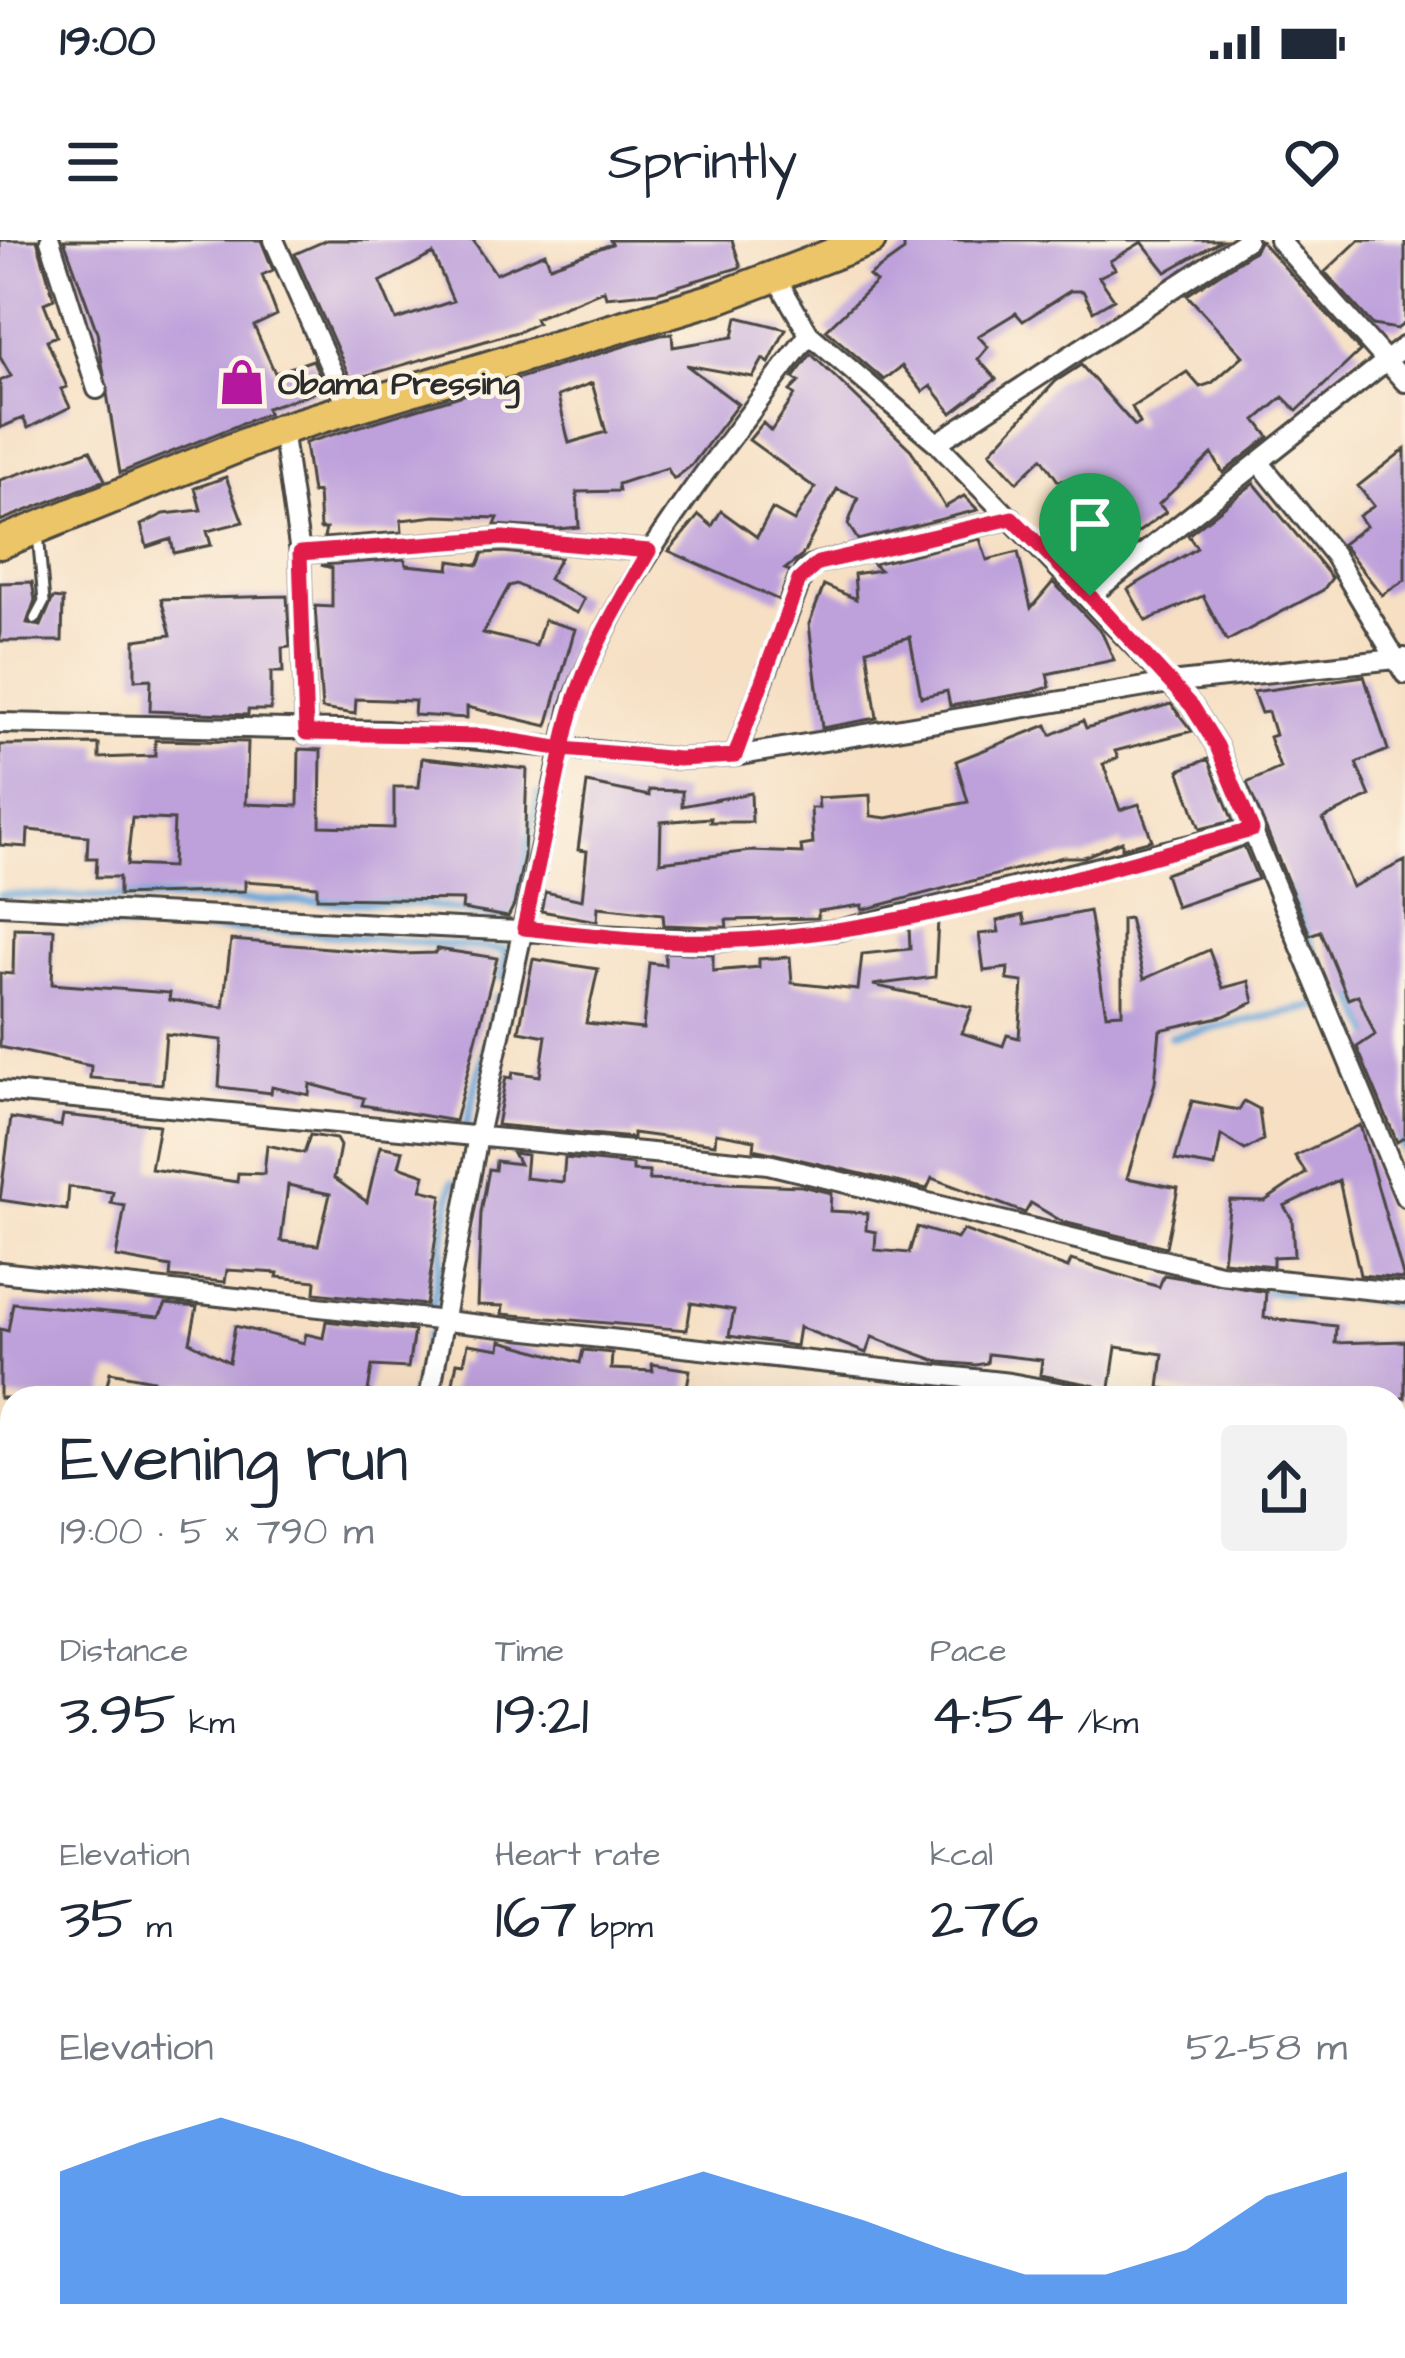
<!DOCTYPE html>
<meta charset="utf-8">
<style>
:root{--surface:#fff;--page:#f2f2f3;--text:#1f2937;--muted:#747a83;--accent:#1a73e8}
body{margin:0;font-family:"Architects Daughter",sans-serif;background:var(--page);color:var(--text);height:100vh;display:flex;flex-direction:column;font-size:45px;white-space:nowrap}
*{box-sizing:border-box;margin:0}
p{font-size:39px;color:var(--muted)}
.icon{flex:none;width:66px;height:66px;fill:none;stroke:currentColor;stroke-width:2;stroke-linecap:round;stroke-linejoin:round}
.map{position:relative;flex:1;overflow:hidden}
.side{position:absolute;left:0px;top:1146px;width:1407px;height:972px;display:flex;flex-direction:column;background:var(--surface);border-radius:36px 36px 0 0;box-shadow:0 12px 48px #0002}
.side>*{flex:none}
.pin{position:absolute;display:grid;place-items:center;width:102px;height:102px;color:#fff;margin:-123px -51px;border-radius:50% 50% 50% 0;rotate:-45deg;box-shadow:0 0 12px #0007}
.pin .icon{rotate:45deg}
.round{display:grid;place-items:center;flex:none;width:126px;height:126px;border-radius:12px;background:var(--page)}
.headline{display:flex;align-items:center;justify-content:space-between;height:204px;padding:0 60px}
h1{font-size:66px;font-weight:600;line-height:90px}
.figures{display:grid;grid-template-columns:repeat(3,1fr);gap:18px;height:204px;padding:12px 60px}
.figures div{display:grid;align-content:center}
.figures b{font-size:60px;font-weight:600}
.figures small{font-size:33px;font-weight:400}
.figures p{font-size:33px}
.chart{height:336px;padding:24px 60px}
.chart p{display:flex;justify-content:space-between}
.chart svg{width:100%;height:216px;margin-top:12px;fill:var(--accent);opacity:.7}
.status{display:flex;justify-content:space-between;align-items:center;height:84px;padding:0 60px;background:var(--surface);direction:ltr}
.status svg{height:33px;fill:currentColor}
header{display:flex;justify-content:space-between;align-items:center;height:156px;padding:0 60px;background:var(--surface);font-size:54px;font-weight:600}
.map>svg:first-child{display:block}
</style>
<div class="status"><b>19:00</b><svg viewBox="0 0 49 12"><path d="M0 12V9h3v3zM5 12V6h3v6zM10 12V3h3v9zM15 12V0h3v12zM26 1h20v11H26zM47 4h2v5h-2z"/></svg></div>
<header><svg class="icon" aria-label="menu" viewBox="0 0 24 24"><path d="M4 6h16M4 12h16M4 18h16"/></svg>Sprintly<svg class="icon" aria-label="heart" viewBox="0 0 24 24"><path d="M12 20l-8-8c-3-5 5-10 8-4 3-6 11-1 8 4z"/></svg></header>
<div class="map">
<svg width="1405" height="2118" viewBox="0 0 1405 2118">
<rect width="100%" height="100%" fill="#fcf5e5"/>
<filter id="ink" filterUnits="userSpaceOnUse"><feTurbulence type="fractalNoise" baseFrequency=".00833" numOctaves="2"/><feDisplacementMap in="SourceGraphic" scale="24" xChannelSelector="R" yChannelSelector="G"/><feConvolveMatrix kernelMatrix="1 2 1 2 8 2 1 2 1" color-interpolation-filters="sRGB"/></filter>
<filter id="wash" filterUnits="userSpaceOnUse"><feTurbulence type="fractalNoise" baseFrequency=".004" numOctaves="4" result="noise"/><feDisplacementMap in="SourceGraphic" scale="48" xChannelSelector="R" yChannelSelector="G"/><feGaussianBlur stdDeviation="2.7" result="paint"/><feColorMatrix in="noise" values="0 0 0 0 0 0 0 0 0 0 0 0 0 0 0 0 0 1.4 0 .05"/><feComposite in="paint" operator="in"/></filter>
<g filter="url(#wash)">
<rect width="100%" height="100%" fill="#f6dfc3"/>
<g fill="none" stroke-linecap="round" stroke-linejoin="round">
<!-- stream -->
<path stroke="#67a5d9" stroke-width="8" d="M 1286,648 L 1335,757
M 0,655 L 421,664 L 506,679 L 520,646 L 538,555
M 79,686 L 298,692 L 506,710 L 502,738
M 1353,752 L 1377,803
M 1171,797 L 1337,762 L 1362,810
M 466,888 L 497,757
M 1396,893 L 1405,913
M 1263,1052 L 1339,1055 L 1405,1065
M 432,1070 L 453,942
M 414,1158 L 428,1094
M 0,1231 L 12,1232
M 1395,1243 L 1405,1245
M 1395,1438 L 1405,1434
M 1395,1969 L 1405,1967"/>
</g>
<g id="blocks">
<!-- building -->
<path fill="#bea1db" fill-rule="evenodd" d="M 0,0 L 37,0 L 54,59 L 44,63 L 57,96 L 47,100 L 67,147 L 61,149 L 70,167 L 28,188 L 23,178 L 0,188 L 0,141 L 11,136 L 0,117 Z
M 64,0 L 261,0 L 273,30 L 262,35 L 277,75 L 254,86 L 275,133 L 313,120 L 325,149 L 266,168 L 268,173 L 120,233 L 97,92 Z
M 327,0 L 473,0 L 496,34 L 545,13 L 550,26 L 612,4 L 610,0 L 732,0 L 741,27 L 658,52 L 606,57 L 604,50 L 535,78 L 537,83 L 520,91 L 351,140 L 295,14 ZM 433,14 L 453,61 L 396,80 L 380,42 Z
M 904,0 L 1222,0 L 1166,32 L 1142,2 L 1110,21 L 1115,29 L 1099,37 L 1114,59 L 1093,71 L 1083,51 L 1070,51 L 1023,81 L 1016,73 L 978,96 L 988,107 L 978,119 L 996,139 L 952,173 L 931,146 L 923,152 L 902,126 L 884,140 L 826,90 L 876,42 L 869,36 L 904,11 Z
M 1260,0 L 1360,111 L 1297,171 L 1283,157 L 1256,180 L 1269,197 L 1223,233 L 1212,214 L 1159,264 L 1166,272 L 1085,331 L 1070,311 L 1110,277 L 1075,239 L 1058,241 L 1042,218 L 1017,242 L 990,212 L 1056,141 L 1081,125 L 1135,186 L 1140,183 L 1132,167 L 1187,132 L 1200,147 L 1212,143 L 1243,116 L 1187,55 L 1254,11 Z
M 1359,0 L 1405,0 L 1405,83 L 1397,89 L 1373,85 L 1325,32 Z
M 737,77 L 786,89 L 769,123 L 763,119 L 753,137 L 686,125 L 738,164 L 692,225 L 674,239 L 667,228 L 618,244 L 619,251 L 577,252 L 579,287 L 559,289 L 495,285 L 498,278 L 436,276 L 401,280 L 402,292 L 324,298 L 326,289 L 320,289 L 318,252 L 312,253 L 305,203 L 661,95 L 672,94 L 673,107 L 733,97 ZM 592,143 L 606,192 L 569,203 L 558,156 Z
M 811,114 L 911,210 L 945,267 L 964,256 L 978,270 L 858,300 L 848,284 L 858,258 L 837,249 L 802,316 L 785,329 L 790,331 L 779,360 L 669,311 L 699,275 L 712,286 L 721,271 L 757,297 L 772,269 L 794,281 L 815,248 L 749,200 L 763,183 L 771,191 L 795,155 L 790,151 L 799,142 L 793,138 Z
M 1405,209 L 1405,340 L 1382,355 L 1342,304 L 1366,286 L 1359,276 L 1374,266 L 1358,246 Z
M 90,210 L 105,240 L 0,281 L 0,240 Z
M 226,237 L 243,282 L 207,291 L 211,305 L 174,313 L 171,299 L 147,307 L 141,285 L 164,274 L 201,270 L 195,248 Z
M 1254,243 L 1332,338 L 1323,350 L 1227,401 L 1203,356 L 1146,381 L 1128,349 L 1197,308 L 1188,295 Z
M 980,299 L 987,320 L 1018,312 L 1031,368 L 1053,342 L 1102,393 L 1114,420 L 1047,434 L 1050,447 L 1033,452 L 950,466 L 947,451 L 921,457 L 910,397 L 867,409 L 877,478 L 822,488 L 809,384 L 824,345 L 856,359 L 854,334 L 880,330 L 873,324 Z
M 503,312 L 560,318 L 548,339 L 584,359 L 577,373 L 516,344 L 509,346 L 483,393 L 536,406 L 544,380 L 575,389 L 547,486 L 467,467 L 467,478 L 414,475 L 415,461 L 356,459 L 355,474 L 322,469 L 315,366 L 332,367 L 332,328 L 321,325 L 405,319 L 406,325 L 449,329 L 450,321 L 478,325 L 483,313 Z
M 32,342 L 35,360 L 27,383 L 41,386 L 53,358 L 63,359 L 62,401 L 0,401 L 0,343 Z
M 287,356 L 290,407 L 282,408 L 283,432 L 271,432 L 271,470 L 248,470 L 248,475 L 150,471 L 151,439 L 135,440 L 135,400 L 171,395 L 161,359 Z
M 1364,436 L 1388,510 L 1356,523 L 1370,556 L 1323,579 L 1352,647 L 1405,621 L 1405,897 L 1397,902 L 1357,807 L 1375,795 L 1358,755 L 1348,759 L 1320,691 L 1310,695 L 1247,543 L 1280,528 L 1269,497 L 1275,495 L 1268,472 L 1261,473 L 1253,452 Z
M 1171,464 L 1192,491 L 1115,511 L 1118,518 L 1103,524 L 1120,570 L 1139,564 L 1152,600 L 1122,608 L 1122,601 L 1084,617 L 1063,617 L 862,670 L 862,665 L 818,671 L 818,678 L 726,680 L 727,687 L 714,687 L 664,685 L 663,674 L 598,667 L 597,681 L 541,671 L 545,652 L 582,660 L 587,611 L 578,610 L 587,543 L 649,556 L 649,550 L 682,551 L 682,566 L 751,553 L 752,582 L 710,582 L 711,578 L 661,582 L 660,622 L 751,611 L 802,613 L 801,606 L 813,604 L 811,568 L 819,568 L 818,558 L 870,555 L 871,576 L 887,578 L 968,562 L 956,521 L 1047,485 L 1051,495 L 1083,481 L 1086,488 Z
M 155,500 L 248,502 L 246,564 L 298,566 L 299,509 L 321,510 L 320,586 L 394,588 L 394,547 L 419,547 L 422,518 L 527,529 L 524,616 L 514,665 L 508,677 L 462,669 L 463,660 L 317,658 L 317,646 L 245,641 L 245,651 L 119,655 L 119,637 L 96,637 L 97,618 L 87,618 L 88,596 L 28,590 L 27,607 L 0,605 L 0,505 L 99,504 L 99,518 L 155,516 ZM 132,578 L 174,580 L 172,627 L 127,625 Z
M 1208,519 L 1233,581 L 1200,589 L 1179,530 Z
M 1244,606 L 1258,639 L 1176,667 L 1165,634 Z
M 1089,671 L 1106,774 L 1122,773 L 1122,679 L 1129,678 L 1144,739 L 1209,710 L 1223,748 L 1249,741 L 1254,762 L 1224,776 L 1160,790 L 1155,843 L 1127,938 L 1178,948 L 1166,1007 L 1063,982 L 1031,963 L 1025,973 L 932,938 L 927,949 L 754,909 L 755,900 L 716,893 L 715,904 L 633,893 L 633,898 L 497,885 L 506,837 L 512,838 L 513,832 L 540,836 L 546,796 L 519,791 L 533,719 L 598,729 L 586,783 L 643,789 L 649,723 L 665,725 L 665,712 L 713,714 L 713,731 L 759,727 L 759,719 L 790,717 L 792,743 L 858,750 L 862,714 L 910,709 L 909,687 L 938,680 L 935,737 L 873,745 L 972,767 L 962,793 L 1003,806 L 1007,795 L 1019,798 L 1023,742 L 1007,740 L 1008,728 L 984,731 L 979,694 L 999,692 L 997,681 L 1023,675 L 1025,684 Z
M 14,688 L 54,689 L 52,744 L 170,753 L 169,760 L 223,767 L 231,700 L 402,714 L 435,713 L 437,709 L 497,718 L 455,881 L 362,865 L 364,858 L 310,844 L 309,855 L 272,847 L 271,853 L 219,847 L 222,800 L 166,794 L 162,844 L 90,838 L 91,826 L 0,807 L 0,733 L 13,734 Z
M 1192,861 L 1239,870 L 1244,861 L 1259,869 L 1263,900 L 1245,910 L 1221,895 L 1215,927 L 1175,920 Z
M 63,875 L 159,885 L 151,929 L 237,942 L 238,933 L 264,934 L 267,905 L 304,913 L 310,895 L 336,899 L 340,906 L 334,938 L 367,962 L 380,906 L 403,911 L 399,926 L 425,935 L 421,950 L 442,955 L 426,1065 L 315,1053 L 316,1041 L 277,1037 L 278,1033 L 227,1030 L 225,1042 L 170,1037 L 171,1027 L 116,1017 L 125,966 L 111,963 L 113,952 L 69,947 L 67,970 L 0,960 L 11,878 L 61,886 ZM 288,945 L 330,954 L 318,1005 L 281,1001 Z
M 1360,885 L 1404,1039 L 1360,1035 L 1339,940 L 1284,966 L 1292,979 L 1294,1016 L 1273,1017 L 1273,1026 L 1223,1021 L 1230,960 L 1265,961 L 1306,933 L 1295,916 Z
M 513,913 L 527,915 L 525,938 L 563,942 L 565,918 L 633,925 L 633,931 L 649,932 L 649,940 L 801,946 L 831,953 L 830,971 L 867,973 L 866,990 L 876,992 L 875,1010 L 909,1013 L 917,987 L 957,999 L 963,990 L 1068,1028 L 1071,1020 L 1159,1047 L 1164,1035 L 1266,1052 L 1264,1078 L 1336,1086 L 1335,1103 L 1405,1101 L 1405,1158 L 1227,1158 L 1159,1148 L 1163,1114 L 1116,1107 L 1109,1154 L 1093,1145 L 1040,1135 L 1042,1120 L 988,1114 L 987,1123 L 976,1125 L 940,1122 L 872,1097 L 866,1113 L 799,1087 L 796,1106 L 729,1096 L 734,1070 L 691,1063 L 687,1090 L 502,1074 L 503,1066 L 477,1065 L 481,973 L 489,929 L 495,930 L 496,921 L 519,924 Z
M 13,1063 L 159,1077 L 166,1064 L 197,1067 L 190,1102 L 229,1122 L 235,1086 L 304,1103 L 306,1094 L 323,1098 L 326,1081 L 414,1091 L 408,1128 L 372,1126 L 367,1158 L 218,1158 L 220,1147 L 181,1143 L 178,1158 L 159,1158 L 161,1151 L 152,1150 L 153,1140 L 110,1132 L 104,1158 L 0,1158 L 0,1089 L 8,1091 Z
M 501,1101 L 580,1123 L 583,1110 L 612,1113 L 611,1129 L 653,1131 L 652,1124 L 690,1130 L 685,1158 L 450,1158 L 457,1122 L 464,1123 L 468,1104 L 500,1109 Z"/>
</g>
</g>
<g filter="url(#ink)">
<use href="#blocks" fill-opacity="0" stroke="#494642" stroke-width="3"/>
<g fill="none" stroke-linecap="round" stroke-linejoin="round">
<defs>
<path id="lane" d="M 35,379 L 44,362 L 38,293"/>
<path id="street" d="M 50,0 L 97,149
M 274,0 L 348,167
M 1279,0 L 1405,142
M 775,36 L 809,94
M 282,189 L 300,313 L 306,493
M 937,203 L 1247,0
M 1260,223 L 1334,315 L 1405,434
M 300,313 L 503,298 L 649,311
M 1091,355 L 1405,106
M 0,483 L 386,491 L 679,519 L 735,516 L 1169,443 L 1405,418
M 735,516 L 804,331 L 817,323 L 1012,278
M 0,665 L 719,701 L 839,690 L 1252,590
M 0,851 L 768,924 L 1220,1034 L 1405,1053
M 0,1032 L 1010,1143 L 1091,1158
M 429,1158 L 478,896 L 571,467 C 622,327 722,213 809,94 L 937,203 L 1192,466 L 1217,506 L 1405,957
M 0,1221 L 12,1222
M 1395,1226 L 1405,1228
M 0,1402 L 12,1403
M 1395,1423 L 1405,1419
M 0,1583 L 12,1584
M 1395,1623 L 1405,1621
M 1395,1686 L 1405,1743
M 0,1768 L 12,1769
M 1395,1796 L 1405,1795
M 0,1951 L 12,1952
M 1395,1986 L 1405,1984
M 735,2106 L 739,2118
M 929,2106 L 934,2118
M 240,2118 L 242,2106
M 499,2118 L 502,2106"/>
<path id="primary" d="M 0,303 L 282,189 L 720,57 L 870,0"/>
</defs>
<!-- lane casing -->
<use href="#lane" stroke="#494642" stroke-width="15"/>
<!-- street casing -->
<use href="#street" stroke="#494642" stroke-width="24"/>
<!-- primary casing -->
<use href="#primary" stroke="#494642" stroke-width="36"/>
<!-- lane -->
<use href="#lane" stroke="#fff" stroke-width="9"/>
<!-- street -->
<use href="#street" stroke="#fff" stroke-width="18"/>
<!-- primary -->
<use href="#primary" stroke="#edc569" stroke-width="30"/>
</g>
</g>
<g fill="none" stroke-linecap="round" stroke-linejoin="round" filter="url(#ink)">
<defs>
<path id="route" d="M 1090,356 L 1012,278 L 818,323 L 799,340 L 735,516 L 679,519 L 563,509 C 576,434 611,376 649,311 L 503,298 L 300,313 L 306,493 L 484,496 L 563,509 L 524,688 C 588,695 651,703 716,701 C 896,696 1078,635 1252,590 L 1217,506 L 1192,466 L 1090,356"/>
</defs>
<!-- route casing -->
<use href="#route" stroke="#fff" stroke-width="24"/>
<!-- route -->
<use href="#route" stroke="#e11d48" stroke-width="15"/>
</g>
<!-- icons -->
<defs>
<symbol id="shop-bare" viewBox="-9 -9 18 18"><path d="M-5-2.5h2.3a2.7 3.5 0 0 1 5.4 0H5L5.5 6h-11ZM-1.5-2.5h3a1.5 2.3 0 0 0-3 0Z" fill="#b5179e" stroke="#fcf5e5" stroke-width="2.5" paint-order="stroke"/></symbol>
</defs>
<g fill-rule="evenodd">
<use href="#shop-bare" x="209" y="109" width="66" height="66"/>
</g>
<g text-anchor="middle" stroke-width="9" stroke-linejoin="round" paint-order="stroke">
<!-- poi labels -->
<g font-size="33" font-weight="bold" fill="#2b2b2b" stroke="#fcf5e5" text-anchor="start">
<text x="278" y="154">Obama Pressing</text>
</g>
</g>
</svg>
<div class="pin" style="left:1090px;top:356px;background:#1e9e55"><svg class="icon" aria-label="arrive" viewBox="0 0 24 24"><path d="M6 21V4h12l-3 4 3 4H6"/></svg></div>
<section class="side">
<div class="headline"><div><h1>Evening run</h1><p>19:00 · 5 × 790 m</p></div><a class="round"><svg class="icon" aria-label="share" viewBox="0 0 24 24"><path d="M12 15V3M7 8l5-5 5 5M5 13v7h14v-7"/></svg></a></div>
<div class="figures">
<div><p>Distance</p><b>3.95<small> km</small></b></div>
<div><p>Time</p><b>19:21</b></div>
<div><p>Pace</p><b>4:54<small> /km</small></b></div>
</div>
<div class="figures">
<div><p>Elevation</p><b>35<small> m</small></b></div>
<div><p>Heart rate</p><b>167<small> bpm</small></b></div>
<div><p>kcal</p><b>276</b></div>
</div>
<div class="chart"><p><span>Elevation</span>52–58 m</p>
<svg viewBox="0 0 160 44" preserveAspectRatio="none"><path d="M0 44V17L10 11L20 6L30 11L40 17L50 22L60 22L70 22L80 17L90 22L100 27L110 33L120 38L130 38L140 33L150 22L160 17V44z"/></svg>
</div>
</section>
</div>
